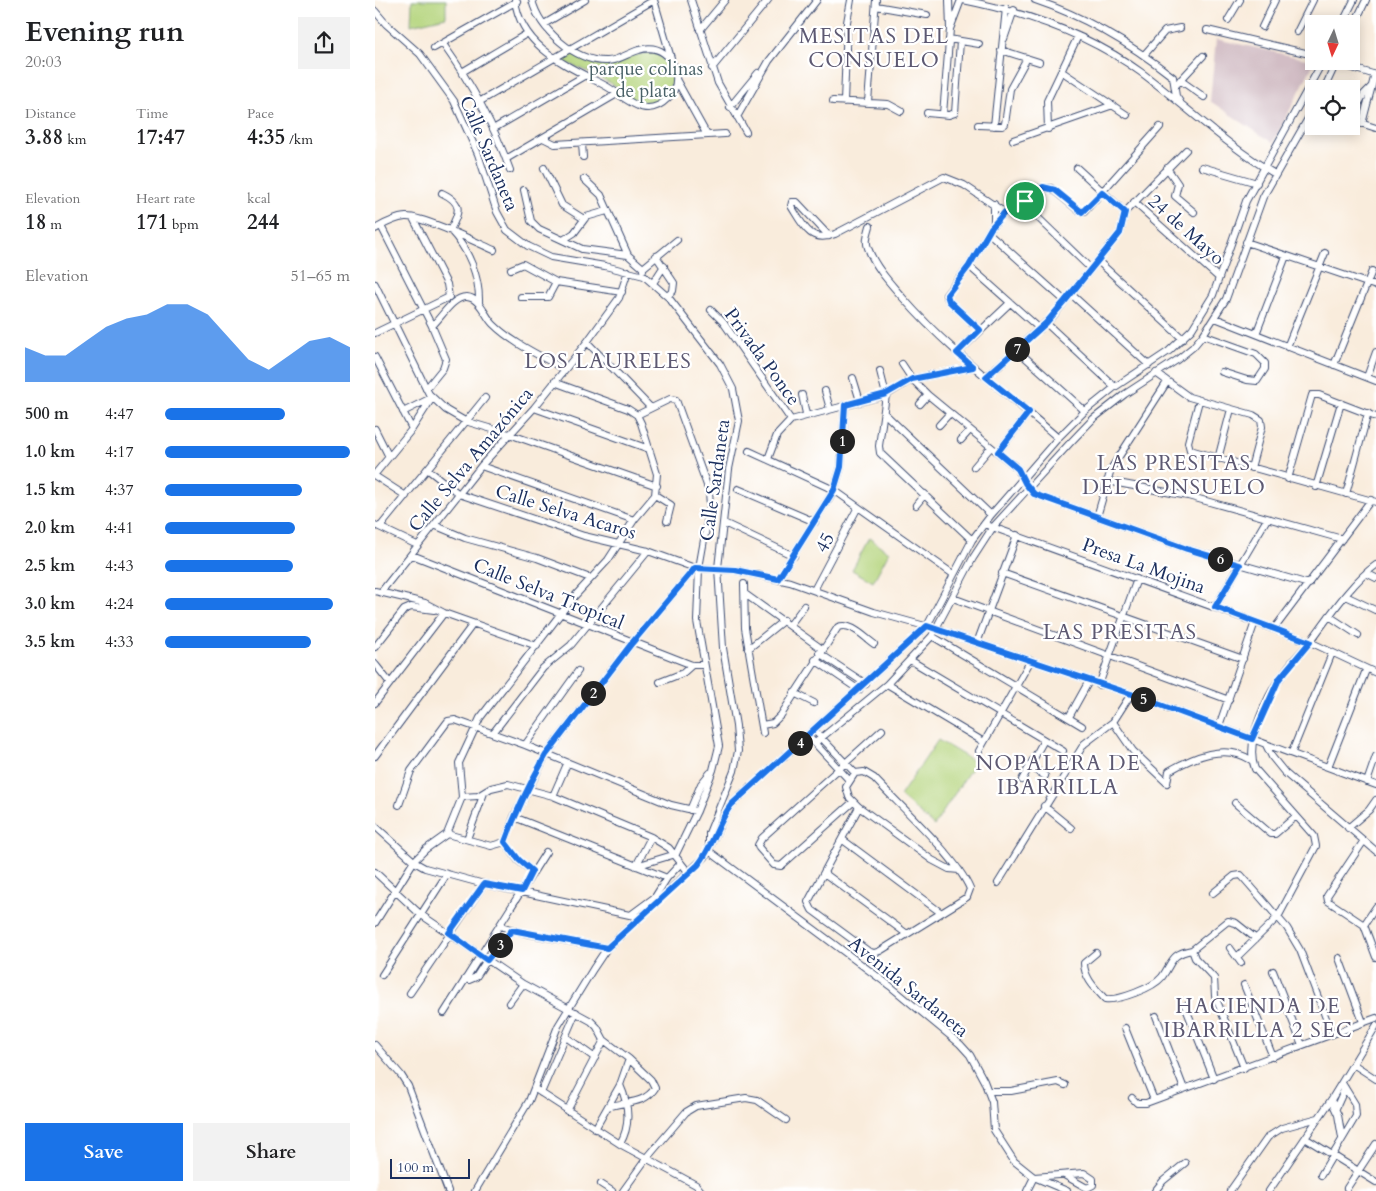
<!DOCTYPE html>
<meta charset="utf-8">
<style>
:root{--surface:#fff;--page:#f2f2f2;--text:#202124;--muted:#757577;--accent:#1a73e8}
body{margin:0;font-family:Cardo,serif;background:var(--page);color:var(--text);height:100vh;display:flex;flex-direction:column;font-size:19px;white-space:nowrap}
*{box-sizing:border-box;margin:0}
p{font-size:16px;color:var(--muted)}
.icon{flex:none;width:28px;height:28px;fill:none;stroke:currentColor;stroke-width:2;stroke-linecap:round;stroke-linejoin:round}
.map{position:relative;flex:1;overflow:hidden}
.side{display:flex;flex-direction:column;background:var(--surface);width:375px}
.side>*{flex:none}
.needle{width:32px;rotate:184deg}
.buttons{position:absolute;left:930px;top:15px;display:grid;gap:10px}
.buttons a{display:grid;place-items:center;width:55px;height:55px;border-radius:0px;background:var(--surface);box-shadow:0 2px 12px #0003;font-size:25px}
.scale{position:absolute;left:15px;bottom:12px;width:80px;box-sizing:border-box;padding-left:5px;border:2px solid #1b2f5e;border-top:0;font-size:14px;line-height:18px;white-space:nowrap;color:#1b2f5e;-webkit-text-stroke:4px #fff;paint-order:stroke}
.pin{position:absolute;display:grid;place-items:center;width:42px;height:42px;color:#fff;margin:-21px;border:2px solid #fff;border-radius:50%;box-shadow:0 1px 5px #0007}
.km{position:absolute;width:25px;height:25px;margin:-12px;border-radius:50%;background:#222;color:#fff;font-size:14px;line-height:25px;text-align:center}
.round{display:grid;place-items:center;flex:none;width:52px;height:52px;border-radius:0px;background:var(--page)}
.overview{display:flex;align-items:center;justify-content:space-between;height:85px;padding:0 25px}
h1{font-size:28px;font-weight:700;line-height:38px}
.metrics{display:grid;grid-template-columns:repeat(3,1fr);gap:8px;height:85px;padding:5px 25px}
.metrics div{display:grid;align-content:center}
.metrics b{font-size:21px;font-weight:700}
.metrics small{font-size:14px;font-weight:400}
.metrics p{font-size:14px}
.chart{height:140px;padding:10px 25px}
.chart p{display:flex;justify-content:space-between}
.chart svg{width:100%;height:90px;margin-top:5px;fill:var(--accent);opacity:.7}
.action{display:flex;gap:10px;margin-top:auto;padding:10px 25px}
.action a{flex:1;height:58px;border-radius:0px;background:var(--accent);color:#fff;font-size:20px;font-weight:700;line-height:58px;text-align:center}
.action a+a{background:var(--page);color:var(--text)}
ul{padding:0 25px;list-style:none;font-size:16px}
li{display:grid;grid-template-columns:80px 60px 1fr;align-items:center;height:38px}
li i{height:12px;border-radius:6px;background:var(--accent)}
main{display:flex;flex:1;min-height:0}
.map>svg:first-child{display:block}
</style>
<main>
<section class="side">
<div class="overview"><div><h1>Evening run</h1><p>20:03</p></div><a class="round"><svg class="icon" aria-label="share" viewBox="0 0 24 24"><path d="M12 15V3M7 8l5-5 5 5M5 13v7h14v-7"/></svg></a></div>
<div class="metrics">
<div><p>Distance</p><b>3.88<small> km</small></b></div>
<div><p>Time</p><b>17:47</b></div>
<div><p>Pace</p><b>4:35<small> /km</small></b></div>
</div>
<div class="metrics">
<div><p>Elevation</p><b>18<small> m</small></b></div>
<div><p>Heart rate</p><b>171<small> bpm</small></b></div>
<div><p>kcal</p><b>244</b></div>
</div>
<div class="chart"><p><span>Elevation</span>51–65 m</p>
<svg viewBox="0 0 160 44" preserveAspectRatio="none"><path d="M0 44V27L10 31L20 31L30 24L40 17L50 13L60 11L70 6L80 6L90 11L100 22L110 33L120 38L130 31L140 24L150 22L160 27V44z"/></svg>
</div>
<ul>
<li><b>500 m</b>4:47<i style="width:65%"></i></li>
<li><b>1.0 km</b>4:17<i style="width:100%"></i></li>
<li><b>1.5 km</b>4:37<i style="width:74%"></i></li>
<li><b>2.0 km</b>4:41<i style="width:70%"></i></li>
<li><b>2.5 km</b>4:43<i style="width:69%"></i></li>
<li><b>3.0 km</b>4:24<i style="width:91%"></i></li>
<li><b>3.5 km</b>4:33<i style="width:79%"></i></li>
</ul>
<div class="action"><a>Save</a><a>Share</a></div>
</section>
<div class="map">
<svg width="1001" height="1191" viewBox="0 0 1001 1191">
<rect width="100%" height="100%" fill="#fff"/>
<filter id="ink" filterUnits="userSpaceOnUse"><feTurbulence type="fractalNoise" baseFrequency=".02" numOctaves="2"/><feDisplacementMap in="SourceGraphic" scale="10" xChannelSelector="R" yChannelSelector="G"/><feConvolveMatrix kernelMatrix="1 2 1 2 8 2 1 2 1" color-interpolation-filters="sRGB"/></filter>
<filter id="wash" filterUnits="userSpaceOnUse"><feTurbulence type="fractalNoise" baseFrequency=".0096" numOctaves="4" result="noise"/><feDisplacementMap in="SourceGraphic" scale="20" xChannelSelector="R" yChannelSelector="G"/><feGaussianBlur stdDeviation="1.12" result="paint"/><feColorMatrix in="noise" values="0 0 0 0 0 0 0 0 0 0 0 0 0 0 0 0 0 1.4 0 .05"/><feComposite in="paint" operator="in"/></filter>
<g filter="url(#wash)">
<rect width="100%" height="100%" fill="#f9ecdc"/>
<!-- industrial -->
<path fill="#d2bdc5" d="M 841,39 L 940,61 L 898,143 L 835,101 Z"/>
<!-- green -->
<path fill="#b4d47b" stroke="#68826c" d="M 37,0 L 71,0 L 71,17 L 36,25 Z
M 277,52 C 309,66 300,106 270,103 C 256,102 248,90 237,84 C 221,75 204,68 187,61 L 196,53 L 221,64 L 235,66 L 256,56 Z
M 494,538 L 514,552 L 498,582 L 477,570 Z
M 563,740 L 600,762 L 559,826 L 525,796 Z"/>
</g>
<g filter="url(#ink)">
<g fill="none" stroke-linecap="round" stroke-linejoin="round">
<defs>
<path id="minor" d="M 140,0 C 146,48 193,66 229,85 C 249,95 269,122 292,99 C 299,93 302,84 301,75 C 299,56 283,44 264,50 C 253,53 243,61 232,61 C 200,62 164,29 157,0
M 279,0 L 296,58
M 316,0 L 343,83 L 371,132
M 588,0 C 653,13 714,34 767,73 C 811,106 852,146 900,174
M 660,0 C 711,17 756,44 798,77 L 801,96 L 805,102
M 501,6 L 552,15
M 0,11 L 11,24 L 45,54 L 79,101 L 103,154 L 122,212 L 132,230 L 153,246 L 176,257 L 230,266 L 269,276 L 294,298 L 345,364 L 358,389 L 364,421 L 354,469 L 343,568 L 348,648 L 361,726 L 363,751 L 359,771 L 334,833 L 334,851
M 853,20 L 865,0
M 169,24 L 210,0
M 967,24 L 979,0
M 887,27 L 900,0
M 575,29 L 586,0
M 325,30 L 350,0
M 832,30 L 939,55
M 976,31 L 991,0
M 922,32 L 938,0
M 574,39 L 604,44
M 629,39 L 639,10
M 68,44 C 96,83 119,125 135,170
M 59,48 L 142,1
M 626,50 L 664,62
M 769,55 L 790,31 L 805,28
M 954,61 L 1001,75
M 337,68 L 393,0
M 686,71 L 752,115
M 87,72 L 153,33
M 805,80 L 829,97
M 302,81 L 332,135
M 801,85 L 828,56
M 949,89 L 962,61
M 458,101 L 513,104 L 526,111
M 104,102 L 279,0
M 469,102 L 472,22 L 476,0
M 493,102 L 501,0
M 355,107 L 383,73
M 552,113 L 574,115 L 580,113 L 585,41
M 568,114 L 575,29 L 574,0
M 362,117 L 394,61 L 442,0
M 976,117 L 989,94 L 996,87
M 976,120 L 1001,128
M 987,124 L 1000,74
M 603,125 L 627,126 L 630,124 L 635,89 L 652,58
M 619,126 L 631,8
M 118,129 L 209,76
M 673,129 L 672,101 L 703,36
M 168,138 L 180,144 L 350,134
M 638,140 L 738,105
M 207,143 L 208,157
M 131,159 L 242,94
M 827,167 L 882,183
M 169,168 L 187,205 L 209,219
M 702,168 L 750,212
M 792,168 L 803,184 L 800,196 L 819,212
M 209,179 L 226,195 L 253,255
M 149,190 L 156,221 L 164,229 L 207,249 L 253,255 L 268,268
M 67,193 C 88,203 85,212 75,230 C 94,250 105,277 104,304
M 650,201 L 651,206 L 716,269
M 759,202 L 844,278
M 619,204 L 619,224
M 6,226 L 57,326 L 71,359 L 68,368 L 51,389
M 495,226 C 493,234 490,240 493,248 C 500,267 515,283 528,298 C 574,351 631,392 683,438
M 0,229 C 9,224 19,218 30,217 C 46,215 101,242 119,250
M 615,234 L 690,301
M 454,236 L 422,202 L 417,202 L 416,206 C 428,225 435,244 460,234 L 569,177 L 589,185 L 629,212
M 188,240 L 199,233 L 211,217 L 232,211
M 871,242 L 1001,286
M 281,256 L 299,283 L 298,291 L 292,296
M 723,261 L 808,339
M 594,266 L 665,329
M 136,269 L 148,264 L 181,282 L 247,292
M 268,270 L 268,268 L 302,240
M 278,283 L 289,266
M 0,284 L 54,394 L 71,410 L 90,421 L 134,434 L 282,486
M 696,294 L 774,365
M 146,297 L 173,297 L 181,282
M 336,310 L 348,322 L 416,420
M 840,318 L 1001,381
M 671,323 L 740,387
M 57,326 C 66,318 78,296 92,297 C 105,298 110,316 118,324 C 137,343 166,356 189,369
M 605,330 L 574,301 L 571,295 L 594,266 L 616,228 L 629,212 L 650,201 L 665,188 L 676,188 L 703,210 L 709,212 L 785,127
M 0,333 L 74,297 L 72,284 L 38,218
M 881,334 L 911,256
M 828,335 L 881,354 L 890,363 L 890,369 L 882,381 L 872,380 L 847,372
M 212,342 L 276,408
M 912,347 L 950,253
M 641,349 L 710,411
M 582,353 L 635,303
M 0,357 L 37,429
M 527,364 L 537,379 L 553,395 L 643,469 L 650,483 L 659,494 L 812,549 L 934,584
M 959,365 L 997,271
M 505,371 L 511,395 L 504,446 L 505,453 L 597,540
M 781,373 L 814,397 L 878,415 L 886,420 L 887,427 L 876,468
M 611,377 L 678,316 L 745,233 L 750,212 L 811,150
M 992,377 L 1001,352
M 478,378 L 485,401
M 450,391 L 455,409
M 427,395 L 431,414
M 824,401 L 813,442 L 815,450 L 1001,502
M 545,404 L 553,395
M 159,408 L 274,449
M 28,412 L 56,398
M 509,413 L 616,515
M 564,425 L 575,413
M 0,429 L 14,457
M 586,440 L 595,430
M 374,451 L 459,490 L 578,574
M 623,452 L 654,412
M 393,459 L 402,435 L 416,420 L 511,395 L 537,379 L 598,367
M 843,459 L 856,409
M 106,466 L 259,520
M 599,467 L 616,447
M 52,469 L 84,494 L 209,536 L 273,551 L 320,568 L 360,570 L 415,582 L 499,612 L 561,629 L 756,694 L 1001,785
M 0,474 L 37,429 L 57,398
M 0,476 L 31,496
M 913,479 L 937,395 L 944,395 L 1001,417
M 732,481 L 813,496 L 967,539
M 941,487 L 966,403
M 363,489 L 440,522
M 971,494 L 993,413
M 280,495 L 296,505 L 292,521
M 541,505 L 550,494
M 722,517 L 736,469 L 792,382
M 349,523 L 419,556
M 609,524 L 935,642 L 1001,673
M 0,525 L 42,545
M 59,525 L 90,538 L 162,558 L 215,578
M 5,527 L 110,398
M 37,555 L 317,665 L 329,665
M 627,573 L 868,659
M 991,573 L 1001,578
M 403,579 L 459,490 L 466,467 L 470,405
M 369,584 L 370,628 L 388,733
M 439,590 L 483,507
M 0,591 L 50,603 L 69,613 L 162,646
M 6,592 L 106,466 L 159,408 L 212,342 L 244,298 L 253,271
M 370,594 L 447,649
M 971,596 L 1000,610
M 578,598 L 854,700
M 840,607 L 892,519
M 954,616 L 983,635
M 415,625 L 429,606
M 899,629 L 996,500
M 557,636 L 707,726
M 602,643 L 642,535
M 0,647 L 29,610 L 36,607 L 59,610
M 373,649 L 409,620
M 444,653 L 491,684
M 440,660 L 484,690
M 535,660 L 688,751
M 0,664 L 15,683
M 285,682 L 308,673 L 317,665
M 512,684 L 609,742
M 724,685 L 762,579
M 419,693 L 439,703
M 0,703 L 69,613
M 694,717 L 714,681
M 738,722 L 758,751 L 792,783 L 794,771 C 818,757 850,743 876,760
M 387,725 L 398,723 L 406,715 L 463,627 C 476,622 489,637 499,644
M 844,726 L 880,622
M 439,730 L 480,773
M 118,733 L 168,668 L 196,645 L 273,551
M 433,736 L 474,780
M 440,743 L 512,684 L 557,636 L 598,558 L 618,527 L 694,444 L 718,419 L 750,394 L 802,360 L 818,347 L 828,335 L 851,299 L 888,197 L 939,108
M 150,745 L 203,671
M 891,745 L 897,757 L 910,773 L 1001,851
M 604,751 L 656,660
M 917,752 L 957,653
M 0,756 L 98,624
M 654,765 L 670,776
M 953,767 L 991,670
M 647,780 L 669,740
M 992,782 L 1001,756
M 178,796 L 192,764
M 87,797 L 84,763 L 105,718 L 197,599 L 233,560 L 259,520 L 280,495 L 282,474 L 266,423 L 262,415 L 253,409 L 179,382
M 478,802 L 406,866 L 399,865 L 384,848 L 383,845 L 387,838 L 507,730
M 860,803 L 896,834 L 900,834 L 921,816
M 24,805 L 36,771 L 70,725 L 73,721 L 80,720 L 150,745 L 296,805 L 322,811
M 669,806 L 696,828
M 484,807 L 433,902 L 437,910 L 493,951 L 499,953 L 505,951 L 592,897 L 595,889 C 581,856 525,806 499,778 L 489,772 L 480,773 L 471,787 L 474,797 L 484,807 L 557,860 L 574,869 L 584,870
M 315,810 L 326,784 L 335,773
M 139,817 L 292,878
M 0,826 L 41,863 L 50,868 L 109,884 L 264,917
M 973,828 L 994,810 L 1001,800
M 72,834 L 116,846 L 130,842
M 92,839 L 109,793
M 468,840 L 565,912
M 130,842 L 139,817 L 171,755 L 257,643 L 320,568
M 130,842 L 143,860 L 157,871
M 988,842 L 952,896 L 953,901 L 989,925
M 334,851 L 515,986 L 585,1044 L 595,1055 L 609,1081 L 617,1102 L 619,1130 L 639,1161 L 659,1177 L 692,1191
M 261,866 L 301,854 L 322,811 L 338,770 L 344,746 L 322,621 L 324,568 L 335,506 L 334,491 L 301,400 L 295,399 L 262,415
M 261,866 L 276,837
M 0,872 L 45,914 L 148,984 L 216,1021 L 222,1027 L 229,1040 L 254,1059 L 245,1085 L 220,1129
M 449,873 L 532,934
M 623,883 L 709,744 L 738,722 L 756,694
M 838,893 L 859,876 L 866,875 L 912,928 L 925,950 L 957,1034
M 257,914 L 280,897 L 292,878 L 306,863
M 0,923 L 39,861 L 51,849 L 72,834 L 87,797 L 103,796 L 116,788 L 133,784 L 178,796 L 276,837 L 294,848 L 314,873
M 989,925 L 1001,957
M 989,925 L 1001,907
M 125,926 L 150,933 L 232,948
M 855,948 L 866,963
M 721,953 L 709,963 C 709,978 721,989 730,999 C 743,1001 778,988 787,977 C 798,962 795,954 817,950
M 862,957 L 903,917 L 941,846 L 939,836 L 880,769 C 869,741 893,693 911,670 C 919,658 930,649 938,638 C 955,615 978,581 1001,565
M 964,958 L 988,1022
M 898,971 L 927,1045
M 7,975 L 72,874
M 90,979 L 94,980 L 101,977 L 112,960 L 137,930
M 869,985 L 898,1057
M 35,993 L 109,884
M 134,1003 L 148,984
M 810,1006 L 839,1079
M 69,1013 L 171,852
M 781,1016 L 809,1089
M 750,1028 L 779,1100
M 191,1037 L 220,1058
M 0,1045 L 26,1075 L 33,1086 L 73,1191
M 978,1064 L 1001,1079
M 869,1068 L 840,996 L 839,978 L 820,958 L 817,950 L 853,921 L 861,923 L 880,938
M 245,1085 C 254,1105 256,1125 245,1144
M 160,1089 L 245,1144 L 321,1185 L 326,1191
M 613,1091 L 636,1091 L 683,1082 L 690,1085
M 166,1093 L 201,1012
M 757,1098 L 762,1103 L 771,1103 L 1001,1018
M 956,1100 L 963,1115 L 967,1138
M 233,1107 C 250,1101 269,1105 280,1088 L 276,1080 L 254,1059
M 961,1108 L 970,1088
M 192,1111 L 229,1040
M 930,1138 L 1001,1182
M 946,1175 L 981,1116 L 980,1104 L 967,1083
M 226,1184 L 237,1191
M 972,1188 L 1001,1144
M 100,1191 L 154,1101 L 183,1026 L 218,969 L 232,948 L 330,857 L 350,814 L 356,805 L 552,626 L 597,540 L 616,515 L 683,438 L 710,411 L 740,387 L 794,351 L 817,329 L 838,295 L 871,201 L 948,61
M 248,1191 L 271,1159 L 311,1112 L 321,1106 L 371,1098 L 382,1100 L 411,1120
M 652,1191 L 659,1177 L 709,1173 L 718,1179 L 718,1185 L 712,1188 L 689,1175
M 780,1191 L 788,1181 L 810,1163
M 855,1191 L 893,1137 L 907,1128 L 943,1118
M 894,1191 L 956,1100 L 1001,1026"/>
</defs>
<!-- minor casing -->
<use href="#minor" stroke="#3c4b71" stroke-width="8"/>
<!-- minor -->
<use href="#minor" stroke="#fff" stroke-width="6"/>
</g>
</g>
<g fill="none" stroke-linecap="round" stroke-linejoin="round" filter="url(#ink)">
<defs>
<path id="route" d="M 668,187 L 680,190 L 707,212 L 727,192 L 750,212 L 745,233 L 690,301 L 671,323 L 611,377 L 654,412 L 623,452 L 643,469 L 650,483 L 659,494 L 812,549 L 865,565 L 840,607 L 935,642 L 904,679 L 877,739 L 756,694 L 552,626 L 356,805 C 342,824 338,847 323,865 L 232,948 L 137,930 L 112,960 L 74,933 L 109,884 L 147,891 L 157,871 L 144,860 L 130,842 C 141,811 155,783 171,755 L 257,643 L 320,568 L 360,570 L 403,579 L 459,490 L 466,467 L 470,405 L 511,394 L 537,379 L 598,367 L 582,353 L 605,330 L 574,301 L 572,295 L 594,266 L 616,228 L 630,212 Z"/>
</defs>
<!-- route casing -->
<use href="#route" stroke="#fff" stroke-width="10"/>
<!-- route -->
<use href="#route" stroke="#1a73e8" stroke-width="6"/>
</g>
<g text-anchor="middle" stroke-width="4.5" stroke-linejoin="round" paint-order="stroke">
<!-- park labels -->
<g font-size="19" fill="#496167" stroke="#fff">
<text x="271" y="75">parque colinas<tspan x="271" dy="22">de plata</tspan></text>
</g>
<!-- street labels -->
<g font-size="19" fill="#1b2f5e" stroke="#fff">
<text transform="translate(115 153) rotate(67)" y="7">Calle Sardaneta</text>
<text transform="translate(812 229) rotate(42)" y="7">24 de Mayo</text>
<text transform="translate(388 356) rotate(54)" y="7">Privada Ponce</text>
<text transform="translate(95 459) rotate(-50)" y="7">Calle Selva Amazónica</text>
<text transform="translate(339 480) rotate(-82)" y="7">Calle Sardaneta</text>
<text transform="translate(191 511) rotate(17)" y="7">Calle Selva Acaros</text>
<text transform="translate(449 542) rotate(-61)" y="7">45</text>
<text transform="translate(769 565) rotate(20)" y="7">Presa La Mojina</text>
<text transform="translate(174 593) rotate(22)" y="7">Calle Selva Tropical</text>
<text transform="translate(534 986) rotate(39)" y="7">Avenida Sardaneta</text>
</g>
<!-- quarter labels -->
<g font-size="21" letter-spacing="1" fill="#5d5972" stroke="#fff">
<text x="499" y="43">MESITAS DEL<tspan x="499" dy="24">CONSUELO</tspan></text>
<text x="233" y="368">LOS LAURELES</text>
<text x="799" y="470">LAS PRESITAS<tspan x="799" dy="24">DEL CONSUELO</tspan></text>
<text x="745" y="639">LAS PRESITAS</text>
<text x="683" y="770">NOPALERA DE<tspan x="683" dy="24">IBARRILLA</tspan></text>
<text x="883" y="1013">HACIENDA DE<tspan x="883" dy="24">IBARRILLA 2 SEC</tspan></text>
</g>
</g>
</svg>
<div class="buttons">
<a><svg class="needle" viewBox="-14 -14 28 28"><path d="M0-13l5 13h-10z" fill="#e53935"/><path d="M0 13l5-13h-10z" fill="#757577"/></svg></a>
<a><svg class="icon" aria-label="locate" viewBox="0 0 24 24"><circle cx="12" cy="12" r="6"/><path d="M12 2v4M12 18v4M2 12h4M18 12h4"/></svg></a>
</div>
<div class="scale">100 m</div>
<div class="pin" style="left:650px;top:201px;background:#1e9e55"><svg class="icon" aria-label="arrive" viewBox="0 0 24 24"><path d="M6 21V4h12l-3 4 3 4H6"/></svg></div>
<b class="km" style="left:467px;top:441px">1</b>
<b class="km" style="left:218px;top:693px">2</b>
<b class="km" style="left:125px;top:945px">3</b>
<b class="km" style="left:425px;top:743px">4</b>
<b class="km" style="left:768px;top:699px">5</b>
<b class="km" style="left:845px;top:559px">6</b>
<b class="km" style="left:642px;top:349px">7</b>
</div>
</main>
